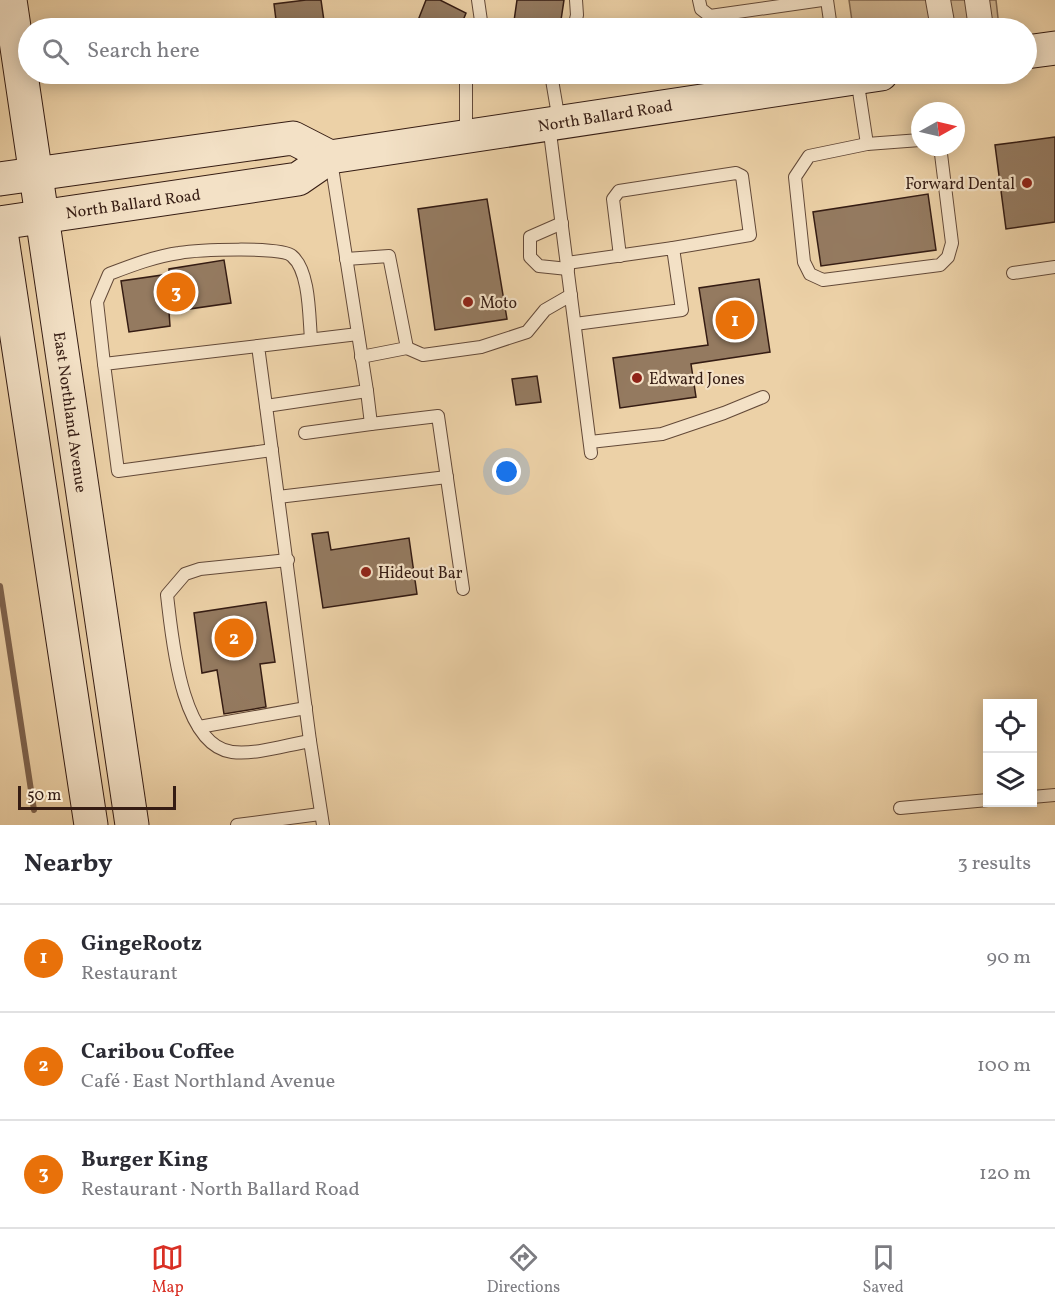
<!DOCTYPE html>
<html lang="en">
<head>
<meta charset="utf-8">
<style>
	body { margin:0; font-family:Vollkorn,serif; background:#f2f2f3; color:#2b2b33 }
	.controls { position:absolute; right:18px; bottom:18px; display:grid; overflow:hidden; border-radius:0px; box-shadow:0 3px 15px #0003 }
	.controls button { width:54px; height:54px; display:grid; place-items:center; padding:0; border:0; border-bottom:2px solid #e1e1e2; background:#fff; color:#2b2b33; font:30px sans-serif }
	.compass { position:absolute; left:911px; top:102px; width:54px; height:54px; border-radius:50%; background:#fff; box-shadow:0 3px 15px #0003; rotate:82deg }
	.scale { position:absolute; left:18px; bottom:15px; width:158px; box-sizing:border-box; padding-left:6px; border:3px solid #351c13; border-top:0; font-size:16px; line-height:21px; white-space:nowrap; color:#351c13; -webkit-text-stroke:4px #f3e1c6; paint-order:stroke }
	.you { position:absolute; left:507px; top:472px; width:21px; height:21px; margin:-15px; border:4px solid #fff; border-radius:50%; background:#1a73e8; box-shadow:0 0 0 9px #1a73e833 }
	.badge { display:grid; place-items:center; width:39px; height:39px; border-radius:50%; background:#d93025; color:#fff; font-size:20px; font-weight:700 }
	.pin { position:absolute; translate:-50% -50%; border:3px solid #fff; box-shadow:0 2px 6px #0006 }
	.list { margin:0; padding:0; list-style:none }
	h2 { display:flex; justify-content:space-between; align-items:center; height:78px; margin:0; padding:0 24px; font-size:26px }
	h2 small { font-size:20px; font-weight:400; color:#7c7c81 }
	.list li { display:grid; grid-template-columns:39px 1fr auto; gap:18px; align-items:center; box-sizing:border-box; height:108px; padding:0 24px; border-top:2px solid #e1e1e2 }
	.list b { display:block; font-size:22px; white-space:nowrap }
	.list p { margin:0; font-size:20px; white-space:nowrap; color:#7c7c81 }
	.list em { font-size:20px; font-style:normal; color:#7c7c81 }
	.icon { flex:none; width:33px; height:33px; fill:none; stroke:currentColor; stroke-width:2; stroke-linecap:round; stroke-linejoin:round }
	.map { position:relative; flex:none; width:1055px; height:825px; overflow:hidden }
	.search { position:absolute; background:#fff; box-shadow:0 3px 15px #0003; left:18px; right:18px; top:18px; height:66px; display:flex; align-items:center; gap:15px; box-sizing:border-box; padding:0 21px; border-radius:33px; color:#7c7c81; font-size:22px }
	.sheet { height:402px; background:#fff }
	nav { display:flex; justify-content:space-around; align-items:center; box-sizing:border-box; height:84px; border-top:2px solid #e1e1e2; background:#fff; font-size:16px; color:#7c7c81 }
	nav a { display:grid; justify-items:center; gap:3px }
	nav .on { color:#d93025 }
	.map>svg:first-child { display:block }
	.green { fill:#cdb28e; stroke:#816750; stroke-width:1.5 }
	.lines { fill:none; stroke-linecap:round; stroke-linejoin:round }
	.stream { stroke:#7e634e; stroke-width:6 }
	.building { fill:#947a60; stroke:#351c13; stroke-width:1.5 }
	.lane-casing { stroke:#634938; stroke-width:14 }
	.street-casing { stroke:#634938; stroke-width:26 }
	.secondary-casing { stroke:#351c13; stroke-width:35 }
	.lane { stroke:#f3e1c6; stroke-width:12 }
	.street { stroke:#f3e1c6; stroke-width:24 }
	.secondary { stroke:#f3e1c6; stroke-width:33 }
	.poi-dot { fill:#8f2418; stroke:#f3e1c6; stroke-width:2 }
	.labels { text-anchor:middle; stroke-width:4.5; stroke-linejoin:round; paint-order:stroke }
	.street-label { font-size:16px; fill:#351c13; stroke:#f3e1c6 }
	.poi-label { font-size:16px; fill:#351c13; stroke:#f3e1c6; text-anchor:start }
</style>
</head>
<body>
<div class="map">
<svg width="1055" height="825" viewBox="0 0 1055 825">
	<rect width="100%" height="100%" fill="#ecd1a7"/>
	<filter id="stains"><feTurbulence type="fractalNoise" baseFrequency=".00333" numOctaves="4"/><feColorMatrix values="0 0 0 0 .2 0 0 0 0 .09 0 0 0 0 .02 0 0 0 .5 -.17"/></filter>
	<radialGradient id="worn" r=".72"><stop offset=".6" stop-color="#630" stop-opacity="0"/><stop offset="1" stop-color="#630" stop-opacity=".3"/></radialGradient>
	<!-- green -->
	<polygon class="green" points="849,0 996,0 999,27 853,28"/>
	<g class="lines">
		<!-- stream -->
		<polyline class="stream" points="0,586 34,810"/>
	</g>
	<!-- building -->
	<g class="building">
		<polygon points="306,0 321,0 325,28 277,28 274,4"/>
		<polygon points="426,0 440,0 466,13 460,28 415,28"/>
		<polygon points="517,0 564,0 561,20 551,19 550,25 536,23 535,28 513,28"/>
		<polygon points="1055,137 1055,222 1006,229 995,145"/>
		<polygon points="928,194 936,250 821,266 813,212"/>
		<polygon points="487,199 507,319 435,330 418,209"/>
		<polygon points="224,260 231,303 169,312 170,326 129,332 121,281 169,274 169,269"/>
		<polygon points="759,279 770,352 691,364 696,397 620,408 613,358 708,345 699,288"/>
		<polygon points="537,376 541,402 516,405 512,379"/>
		<polygon points="328,532 331,550 409,538 417,594 323,608 312,534"/>
		<polygon points="266,602 275,662 260,664 266,707 224,714 217,670 202,673 194,613"/>
	</g>
	<g class="lines">
		<!-- lane casing -->
		<g class="lane-casing">
			<g id="lane">
				<polyline points="478,0 482,28"/>
				<polyline points="699,0 701,9 710,16 822,0"/>
				<polyline points="827,0 831,28"/>
				<polyline points="574,28 577,15 576,0"/>
				<polyline points="551,74 559,121"/>
				<polyline points="857,78 867,144"/>
				<polyline points="549,125 591,453"/>
				<polyline points="466,135 466,79 469,74"/>
				<polyline points="920,140 867,144 809,156 795,177 804,262 810,274 823,280 940,265 948,257 952,243 941,154 936,147"/>
				<polyline points="562,223 530,237 530,257 539,266 568,269"/>
				<polyline points="620,256 613,199 619,191 736,173 742,176 750,235 673,248"/>
				<polyline points="346,259 389,256 407,348 361,357"/>
				<polyline points="567,263 673,248 682,310 575,324"/>
				<polyline points="1013,273 1055,267"/>
				<polyline points="258,346 104,364 118,471 272,450"/>
				<polyline points="407,348 423,355 481,347 527,332 545,310 571,295"/>
				<path d="M104,364l-7,-62 12,-28c21,-8 47,-18 70,-21 17,-3 103,-7 113,3 18,15 17,61 19,83"/>
				<polyline points="367,391 371,424 438,416 463,589"/>
				<polyline points="266,406 258,346 358,334"/>
				<polyline points="305,433 371,424"/>
				<polyline points="590,442 662,434 724,413 763,397"/>
				<polyline points="278,497 447,477"/>
				<path d="M288,560l-88,9 -15,5 -18,21c5,40 13,150 65,157 24,3 54,-7 78,-11"/>
				<polyline points="199,727 306,708"/>
				<polyline points="1032,797 1055,795"/>
				<polyline points="900,808 988,800"/>
				<polyline points="237,825 320,814"/>
				<polyline points="323,825 310,741 266,406 367,391 331,161"/>
			</g>
		</g>
		<!-- street casing -->
		<g class="street-casing">
			<g id="street">
				<polyline points="938,0 943,28"/>
				<polyline points="977,0 981,28"/>
			</g>
		</g>
		<!-- secondary casing -->
		<g class="secondary-casing">
			<g id="secondary">
				<polyline points="10,0 132,825"/>
				<polyline points="1026,52 1055,48"/>
				<polyline points="0,179 293,138 330,157"/>
				<polyline points="0,223 298,179 330,157 881,74"/>
				<polyline points="0,225 91,825"/>
			</g>
		</g>
		<!-- lane -->
		<use href="#lane" class="lane"/>
		<!-- street -->
		<use href="#street" class="street"/>
		<!-- secondary -->
		<use href="#secondary" class="secondary"/>
	</g>
	<!-- markers -->
	<g class="poi-dot">
		<circle cx="1027" cy="183" r="6"/>
		<circle cx="468" cy="302" r="6"/>
		<circle cx="637" cy="378" r="6"/>
		<circle cx="366" cy="572" r="6"/>
	</g>
	<g class="labels">
		<!-- street labels -->
		<g class="street-label">
			<text transform="translate(605 115) rotate(-9)" y="6">North Ballard Road</text>
			<text transform="translate(133 203) rotate(-8)" y="6">North Ballard Road</text>
			<text transform="translate(71 412) rotate(82)" y="6">East Northland Avenue</text>
		</g>
		<!-- poi labels -->
		<g class="poi-label">
			<text x="1015" y="189" text-anchor="end">Forward Dental</text>
			<text x="480" y="308">Moto</text>
			<text x="649" y="384">Edward Jones</text>
			<text x="378" y="578">Hideout Bar</text>
		</g>
	</g>
	<rect width="100%" height="100%" filter="url(#stains)"/>
	<rect width="100%" height="100%" fill="url(#worn)"/>
</svg>
<div class="controls">
<button><svg class="icon" aria-label="locate" viewBox="0 0 24 24"><circle cx="12" cy="12" r="6"/><path d="M12 2v4M12 18v4M2 12h4M18 12h4"/></svg></button>
<button><svg class="icon" aria-label="layers" viewBox="0 0 24 24"><path d="M12 4l9 5-9 5-9-5zM3 14l9 5 9-5"/></svg></button>
</div>
<svg class="compass" viewBox="-18 -18 36 36"><path d="M0-13l5 13h-10z" fill="#e53935"/><path d="M0 13l5-13h-10z" fill="#7c7c81"/></svg>
<div class="scale">50 m</div>
<div class="you"></div>
<div class="pin badge" style="left:735px;top:320px;background:#e8710a">1</div>
<div class="pin badge" style="left:234px;top:638px;background:#e8710a">2</div>
<div class="pin badge" style="left:176px;top:292px;background:#e8710a">3</div>
<div class="search"><svg class="icon" aria-label="search" viewBox="0 0 24 24"><circle cx="10" cy="10" r="6"/><path d="M15 15l6 6"/></svg>Search here</div>
</div>
<section class="sheet">
<h2>Nearby<small>3 results</small></h2>
<ul class="list">
<li><span class="badge" style="background:#e8710a">1</span><div><b>GingeRootz</b><p>Restaurant</p></div><em>90 m</em></li>
<li><span class="badge" style="background:#e8710a">2</span><div><b>Caribou Coffee</b><p>Café · East Northland Avenue</p></div><em>100 m</em></li>
<li><span class="badge" style="background:#e8710a">3</span><div><b>Burger King</b><p>Restaurant · North Ballard Road</p></div><em>120 m</em></li>
</ul>
</section>
<nav>
<a class="on"><svg class="icon" aria-label="map" viewBox="0 0 24 24"><path d="M3 6l6-2 6 2 6-2v14l-6 2-6-2-6 2zM9 4v14M15 6v14"/></svg>Map</a>
<a><svg class="icon" aria-label="directions" viewBox="0 0 24 24"><path d="M12 3l9 9-9 9-9-9zM9 14v-3h6M13 9l2 2-2 2"/></svg>Directions</a>
<a><svg class="icon" aria-label="saved" viewBox="0 0 24 24"><path d="M7 4h10v16l-5-4-5 4z"/></svg>Saved</a>
</nav>
</body>
</html>
